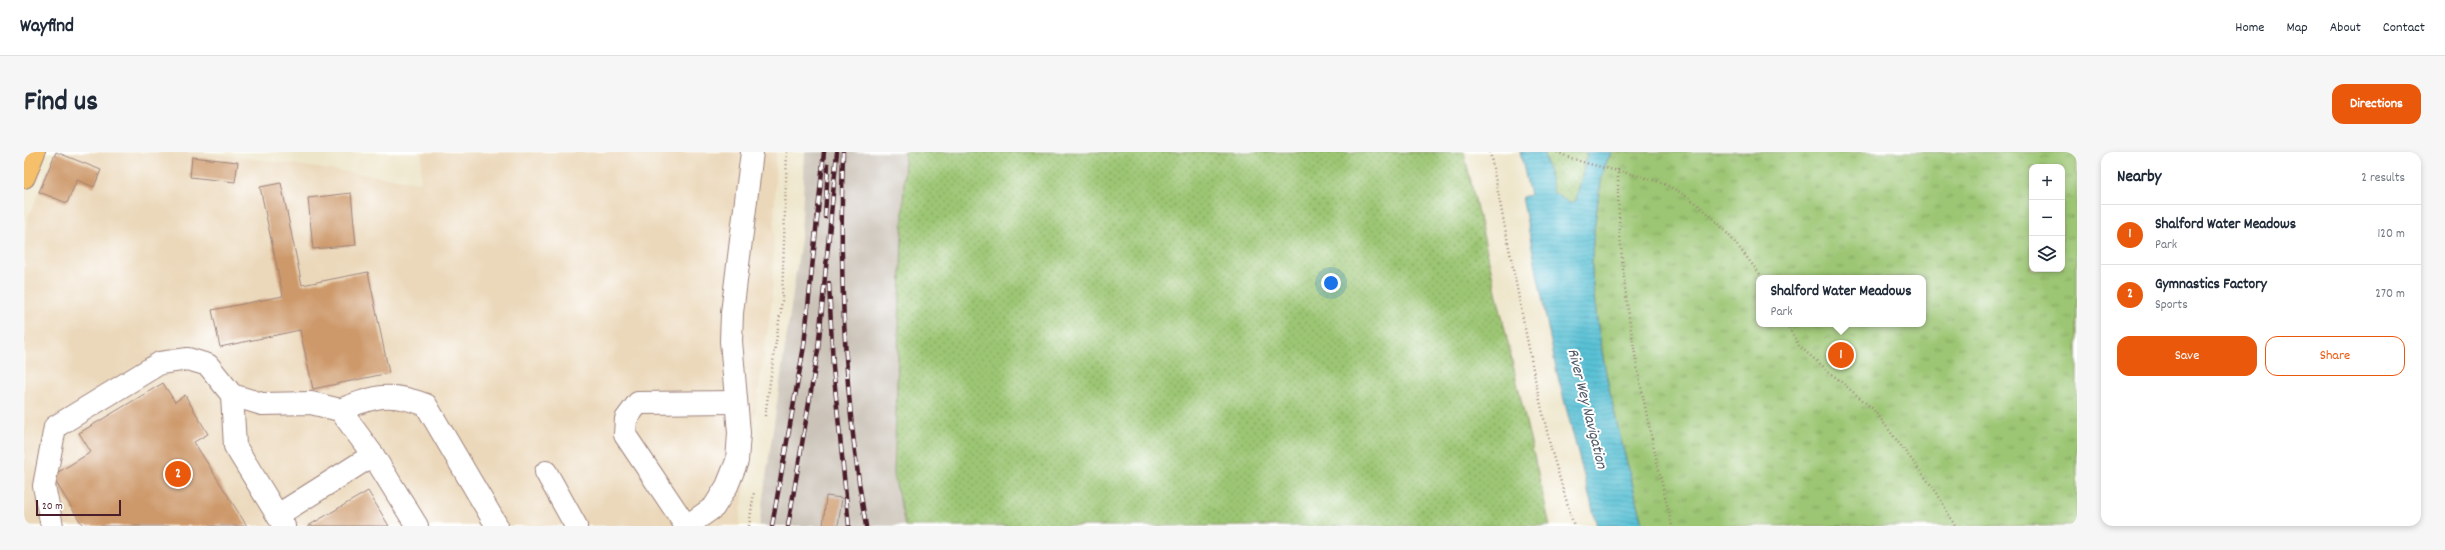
<!DOCTYPE html>
<html lang="en">
<head>
<meta charset="utf-8">
<style>
	body { margin:0; font-family:Dekko,sans-serif; background:#f6f6f7; color:#1f2937 }
	.controls { position:absolute; right:12px; top:12px; display:grid; overflow:hidden; border-radius:8px; box-shadow:0 2px 6px #0003 }
	.controls button { width:36px; height:36px; display:grid; place-items:center; padding:0; border:0; border-bottom:1px solid #e0e1e3; background:#fff; color:#1f2937; font:20px sans-serif }
	.scale { position:absolute; left:12px; bottom:10px; width:85px; box-sizing:border-box; padding-left:4px; border:2px solid #4a1f2b; border-top:0; font-size:11px; line-height:14px; white-space:nowrap; color:#4a1f2b; -webkit-text-stroke:3px #fff; paint-order:stroke }
	.you { position:absolute; left:1307px; top:131px; width:14px; height:14px; margin:-10px; border:3px solid #fff; border-radius:50%; background:#1a73e8; box-shadow:0 0 0 6px #1a73e833 }
	.badge { display:grid; place-items:center; width:26px; height:26px; border-radius:50%; background:#ea580c; color:#fff; font-size:13px; font-weight:700 }
	.pin { position:absolute; translate:-50% -50%; border:2px solid #fff; box-shadow:0 1px 4px #0006 }
	.popup { position:absolute; left:1732px; top:123px; width:170px; height:52px; box-sizing:border-box; display:grid; place-content:center; border-radius:8px; background:#fff; filter:drop-shadow(0 1px 3px #0005); font-size:13px; white-space:nowrap; color:#747a83 }
	.popup b { font-size:15px; color:#1f2937 }
	.popup::after { content:''; position:absolute; left:50%; top:100%; margin-left:-8px; border:8px solid transparent; border-top-color:#fff }
	.list { margin:0; padding:0; list-style:none }
	h2 { display:flex; justify-content:space-between; align-items:center; height:52px; margin:0; padding:0 16px; font-size:17px }
	h2 small { font-size:13px; font-weight:400; color:#747a83 }
	.list li { display:grid; grid-template-columns:26px 1fr auto; gap:12px; align-items:center; box-sizing:border-box; height:60px; padding:0 16px; border-top:1px solid #e0e1e3 }
	.list b { display:block; font-size:15px; white-space:nowrap }
	.list p { margin:0; font-size:13px; white-space:nowrap; color:#747a83 }
	.list em { font-size:13px; font-style:normal; color:#747a83 }
	.actions { display:flex; gap:8px; padding:12px 16px }
	.actions a { flex:1; padding:9px 0; border:1px solid #ea580c; border-radius:12px; text-align:center; font-size:14px; color:#ea580c }
	.actions .main { background:#ea580c; color:#fff }
	.icon { flex:none; width:22px; height:22px; fill:none; stroke:currentColor; stroke-width:2; stroke-linecap:round; stroke-linejoin:round }
	.map { position:relative; flex:none; width:2053px; height:374px; overflow:hidden; border-radius:12px }
	header { display:flex; align-items:center; gap:24px; box-sizing:border-box; height:56px; padding:0 20px; background:#fff; border-bottom:1px solid #e0e1e3 }
	header strong { font-size:19px }
	nav { display:flex; gap:22px; margin-inline-start:auto; font-size:14px }
	.intro { display:flex; align-items:center; justify-content:space-between; box-sizing:border-box; height:96px; padding:0 24px }
	h1 { margin:0; font-size:28px }
	.button { padding:10px 18px; border-radius:12px; background:#ea580c; color:#fff; font-size:14px; font-weight:700 }
	main { display:flex; gap:24px; padding:0 24px }
	aside { flex:1; background:#fff; border-radius:12px; box-shadow:0 2px 6px #0003 }
	.map>svg:first-child { display:block }
	.built { fill:#ebd8ba }
	.railway { fill:#cbc3b8 }
	.grass { fill:url(#grass-dots); stroke:#73724f }
	.park { fill:url(#park-tufts); stroke:#73724f; fill-rule:evenodd }
	.water { fill:url(#water-rules); stroke:#527080 }
	.building { fill:#cd996a }
	.lines { fill:none; stroke-linecap:round; stroke-linejoin:round }
	.minor-casing { stroke:#9c827b; stroke-width:24 }
	.major-casing { stroke:#9c827b; stroke-width:24 }
	.path { stroke:#9c827b; stroke-width:2.5; stroke-dasharray:1 3; stroke-linecap:butt }
	.minor { stroke:#fff; stroke-width:22 }
	.major { stroke:#f6c06b; stroke-width:22 }
	.rail-casing { stroke:#4a1f2b; stroke-width:4.5 }
	.rail { stroke:#fff; stroke-width:3; stroke-dasharray:9; stroke-linecap:butt }
	.labels { text-anchor:middle; stroke-width:4; stroke-linejoin:round; paint-order:stroke }
	.water-label { font-size:16px; font-style:italic; fill:#4f5866; stroke:#fff }
</style>
</head>
<body>
<header>
<strong>Wayfind</strong>
<nav><a>Home</a><a>Map</a><a>About</a><a>Contact</a></nav>
</header>
<div class="intro"><h1>Find us</h1><a class="button">Directions</a></div>
<main>
<div class="map">
<svg width="2053" height="374" viewBox="0 0 2053 374">
	<defs>
		<pattern id="grass-dots" width="8" height="8" patternUnits="userSpaceOnUse"><rect width="8" height="8" fill="#9cc673"/><path d="M2 2h.1M6 6h.1" fill="none" stroke="#81a05f" stroke-width="1.8" stroke-linecap="round"/></pattern>
		<pattern id="park-tufts" width="24" height="20" patternUnits="userSpaceOnUse"><rect width="24" height="20" fill="#9cc673"/><path d="M3 7l-1-3M5 7V3M7 7l1-3M15 17l-1-3M17 17v-4M19 17l1-3" fill="none" stroke="#81a05f"/></pattern>
		<pattern id="water-rules" width="6" height="5" patternUnits="userSpaceOnUse"><rect width="6" height="5" fill="#59c1d5"/><path d="M0 2.5h6" fill="none" stroke="#4fa5b7"/></pattern>
	</defs>
	<rect width="100%" height="100%" fill="#fff"/>
	<filter id="ink" filterUnits="userSpaceOnUse"><feTurbulence type="fractalNoise" baseFrequency=".025" numOctaves="2"/><feDisplacementMap in="SourceGraphic" scale="8" xChannelSelector="R" yChannelSelector="G"/><feConvolveMatrix kernelMatrix="1 2 1 2 8 2 1 2 1" color-interpolation-filters="sRGB"/></filter>
	<filter id="wash" filterUnits="userSpaceOnUse"><feTurbulence type="fractalNoise" baseFrequency=".012" numOctaves="4" result="noise"/><feDisplacementMap in="SourceGraphic" scale="16" xChannelSelector="R" yChannelSelector="G"/><feGaussianBlur stdDeviation="0.9" result="paint"/><feColorMatrix in="noise" values="0 0 0 0 0 0 0 0 0 0 0 0 0 0 0 0 0 1.4 0 .05"/><feComposite in="paint" operator="in"/></filter>
	<g filter="url(#wash)">
		<rect width="100%" height="100%" fill="#eee6cb"/>
		<!-- built -->
		<polygon class="built" points="32,0 179,0 396,30 398,0 752,0 748,148 715,374 0,374 0,98 4,66"/>
		<!-- railway -->
		<polygon class="railway" points="781,0 881,0 870,323 881,374 735,374 777,86"/>
		<!-- grass -->
		<g class="grass">
			<polygon points="881,0 1440,0 1526,374 881,374 870,323"/>
			<polygon points="1520,0 1561,0 1563,3 1552,49 1545,51 1529,40"/>
		</g>
		<!-- park -->
		<path class="park" d="M1588,0h465v374h-433c-22,-79 -43,-158 -51,-240 -3,-28 1,-58 5,-85 2,-15 5,-37 14,-49zM2008,15h30v102h-30zM1735,126h164v46h-164z"/>
		<!-- water -->
		<path class="water" d="M1496,0h24l9,40 16,11 7,-2 11,-46 -2,-3h27c-9,12 -12,34 -14,49 -4,27 -8,57 -5,85 8,82 29,161 51,240h-47l-40,-153 -35,-176 8,-2z"/>
		<g id="blocks">
			<!-- building -->
			<g class="building">
				<polygon points="32,0 77,18 70,35 53,28 43,51 15,40"/>
				<polygon points="168,5 214,10 211,30 166,25"/>
				<polygon points="257,31 278,133 344,120 365,221 289,237 276,178 196,195 188,158 259,144 236,35"/>
				<polygon points="327,41 332,93 289,97 284,46"/>
				<polygon points="139,231 151,250 161,243 184,282 170,290 223,374 59,374 28,324 67,300 55,281"/>
				<polygon points="344,339 365,374 284,374"/>
				<polygon points="802,344 818,346 814,374 799,374"/>
			</g>
		</g>
	</g>
	<g filter="url(#ink)">
		<use href="#blocks" fill-opacity="0" stroke="#9c827b" stroke-width="1"/>
		<g class="lines">
			<!-- minor casing -->
			<g class="minor-casing">
				<g id="minor">
					<polyline points="208,243 211,294 260,374"/>
					<path d="M316,258c34,-14 50,-19 86,-5l71,121"/>
					<polyline points="522,320 552,374"/>
					<polyline points="254,363 349,303"/>
					<polyline points="28,374 20,334 31,275 136,211 164,207 184,213 208,243 238,252 287,251 316,258 349,303 393,374"/>
					<polyline points="662,374 601,283 602,267 614,251 712,250"/>
					<polyline points="663,374 690,355 703,334 713,309 715,281 707,189 708,161 728,0"/>
				</g>
			</g>
			<!-- major casing -->
			<g class="major-casing">
				<polyline id="major" points="0,25 10,0"/>
			</g>
			<!-- path -->
			<g class="path">
				<polyline points="1466,0 1511,227 1527,297 1550,374"/>
				<path d="M1533,0c31,15 64,18 96,28 51,17 78,58 110,98"/>
				<path d="M1594,17c-1,122 26,239 54,357"/>
				<polyline points="1763,172 1775,194 1849,257 1913,341 1931,374"/>
				<polyline points="741,264 758,149 763,0"/>
				<polyline points="725,374 730,340"/>
			</g>
			<!-- minor -->
			<use href="#minor" class="minor"/>
			<!-- major -->
			<use href="#major" class="major"/>
			<!-- rail casing -->
			<g class="rail-casing">
				<g id="rail">
					<path d="M819,0c-4,121 2,254 23,374"/>
					<polyline points="801,65 804,13"/>
					<polyline points="805,131 809,215 825,374"/>
					<polyline points="748,374 780,194 800,0"/>
					<polyline points="764,374 794,198 813,0"/>
				</g>
			</g>
			<!-- rail -->
			<use href="#rail" class="rail"/>
		</g>
	</g>
	<g class="labels">
		<!-- water labels -->
		<g class="water-label">
			<text transform="translate(1565 256) rotate(76)" y="6">River Wey Navigation</text>
		</g>
	</g>
</svg>
<div class="controls">
<button>+</button>
<button>−</button>
<button><svg class="icon" aria-label="layers" viewBox="0 0 24 24"><path d="M12 4l9 5-9 5-9-5zM3 14l9 5 9-5"/></svg></button>
</div>
<div class="scale">20 m</div>
<div class="you"></div>
<div class="pin badge" style="left:1817px;top:203px">1</div>
<div class="popup"><b>Shalford Water Meadows</b>Park</div>
<div class="pin badge" style="left:154px;top:322px">2</div>
</div>
<aside>
<h2>Nearby<small>2 results</small></h2>
<ul class="list">
<li><span class="badge">1</span><div><b>Shalford Water Meadows</b><p>Park</p></div><em>120 m</em></li>
<li><span class="badge">2</span><div><b>Gymnastics Factory</b><p>Sports</p></div><em>270 m</em></li>
</ul>
<div class="actions"><a class="main">Save</a><a>Share</a></div>
</aside>
</main>
</body>
</html>
